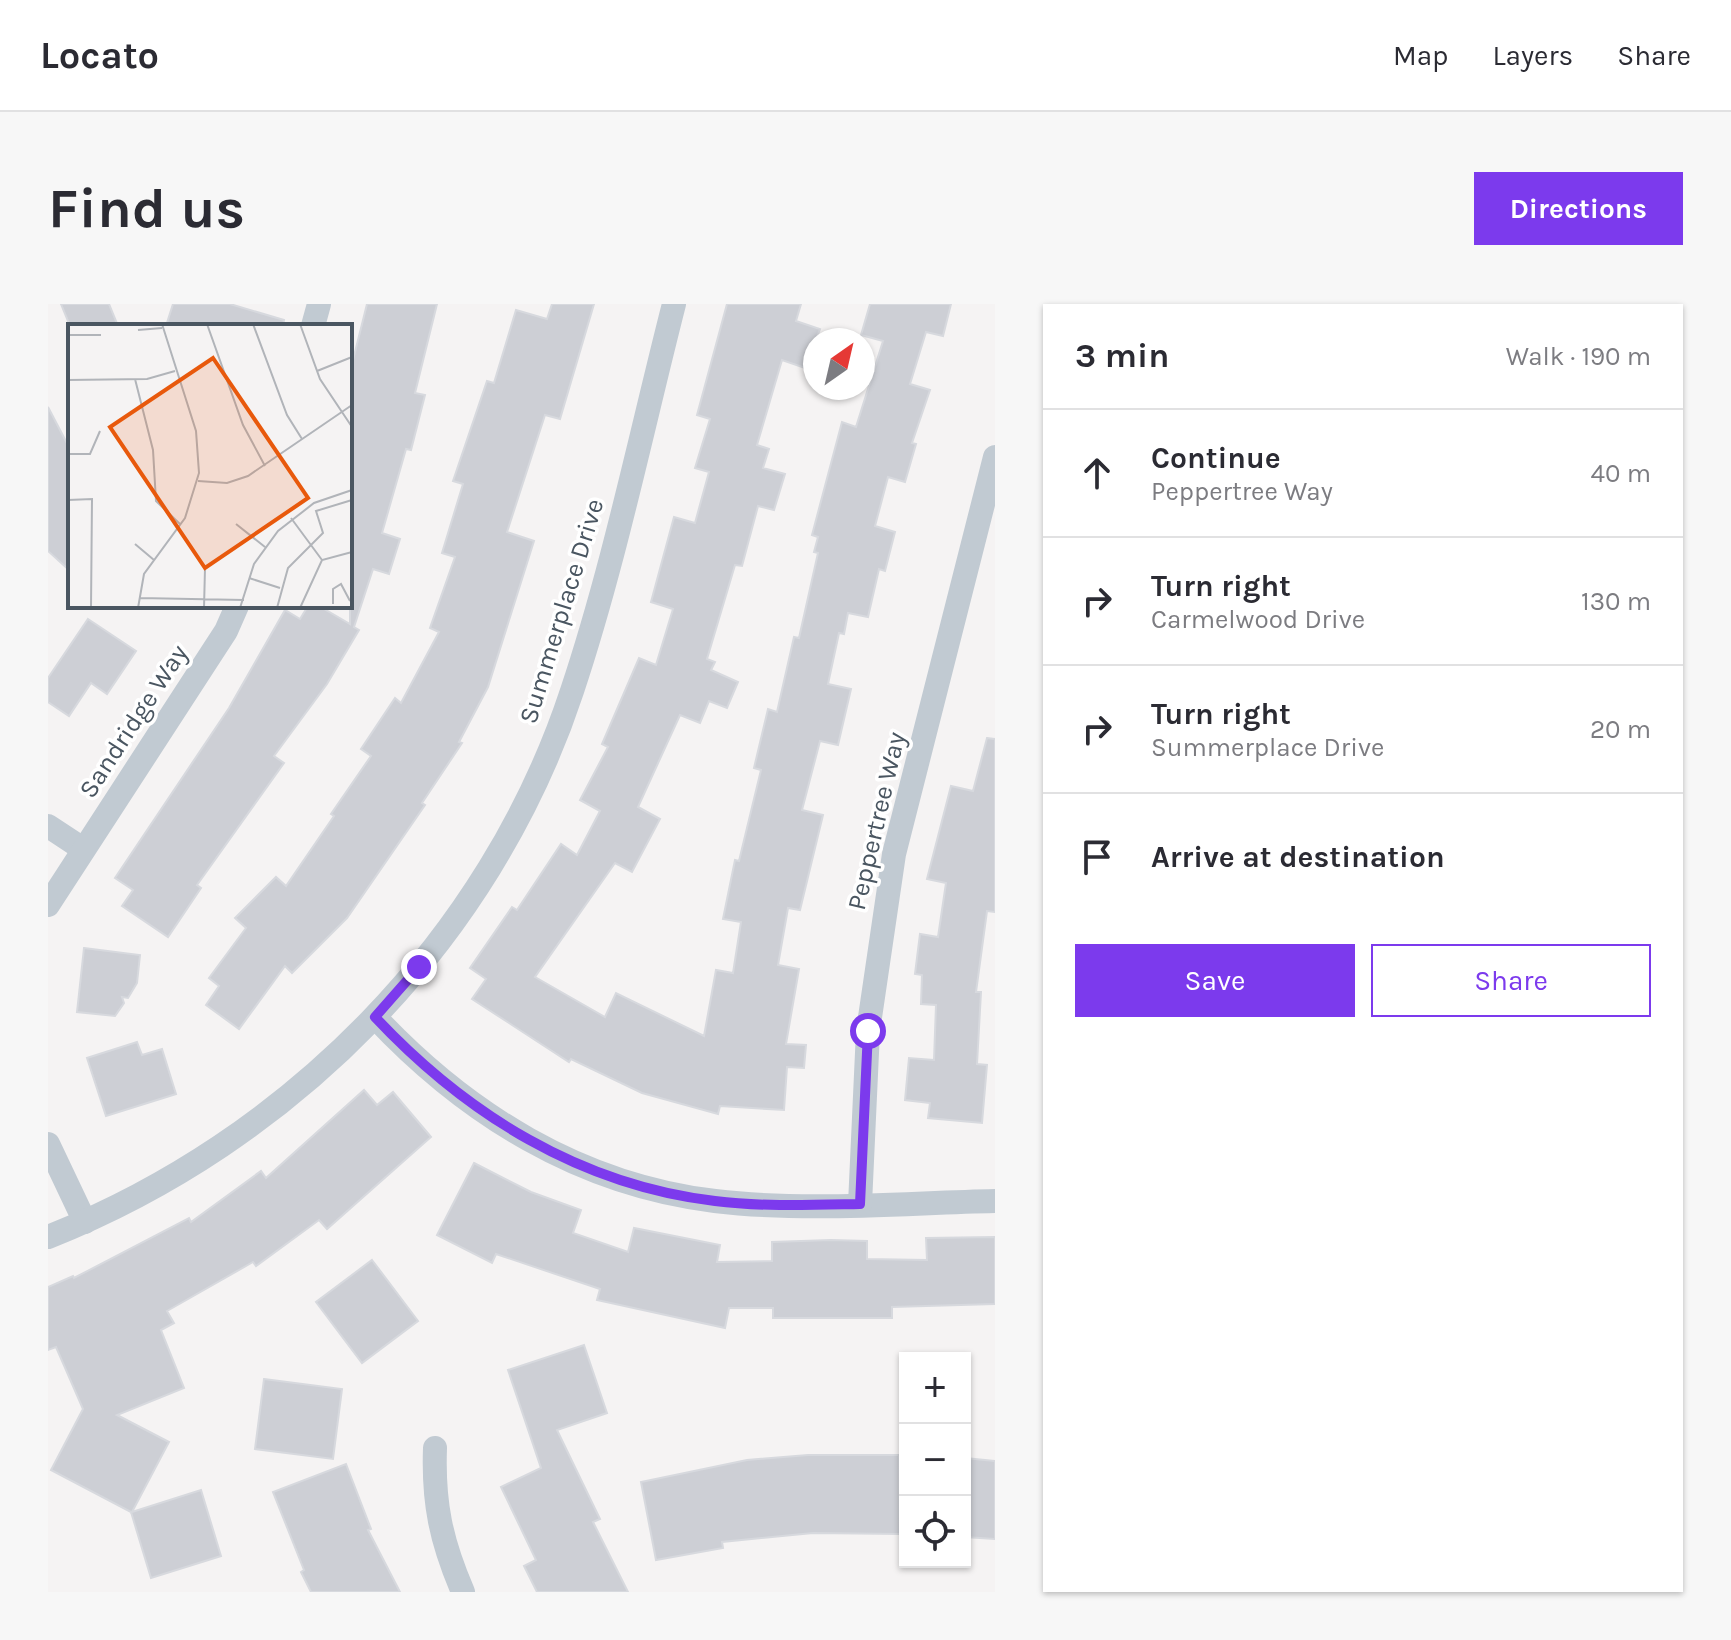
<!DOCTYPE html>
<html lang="en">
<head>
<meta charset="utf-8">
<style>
	body { margin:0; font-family:Karla,sans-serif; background:#f7f7f7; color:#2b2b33 }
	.controls { position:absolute; right:24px; bottom:24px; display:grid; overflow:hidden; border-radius:0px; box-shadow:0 2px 6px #0004 }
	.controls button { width:72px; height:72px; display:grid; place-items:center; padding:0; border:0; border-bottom:2px solid #e1e1e2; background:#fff; color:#2b2b33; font:40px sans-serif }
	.compass { position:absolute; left:755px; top:24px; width:72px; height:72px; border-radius:50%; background:#fff; box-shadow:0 2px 6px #0004; rotate:34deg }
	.stop { position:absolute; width:24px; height:24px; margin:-18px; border:6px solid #7c3aed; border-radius:50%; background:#fff }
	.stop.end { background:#7c3aed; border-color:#fff; box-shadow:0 2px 8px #0008 }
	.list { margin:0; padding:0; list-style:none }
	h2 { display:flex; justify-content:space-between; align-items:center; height:104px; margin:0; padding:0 32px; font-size:34px }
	h2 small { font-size:26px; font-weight:400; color:#7c7c81 }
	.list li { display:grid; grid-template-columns:52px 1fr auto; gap:24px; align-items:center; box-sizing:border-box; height:128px; padding:0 32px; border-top:2px solid #e1e1e2 }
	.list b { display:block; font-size:30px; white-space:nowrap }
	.list p { margin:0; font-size:26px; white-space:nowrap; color:#7c7c81 }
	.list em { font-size:26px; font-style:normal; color:#7c7c81 }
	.actions { display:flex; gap:16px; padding:24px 32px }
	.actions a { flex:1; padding:18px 0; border:2px solid #7c3aed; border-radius:0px; text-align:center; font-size:28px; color:#7c3aed }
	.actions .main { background:#7c3aed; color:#fff }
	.icon { flex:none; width:44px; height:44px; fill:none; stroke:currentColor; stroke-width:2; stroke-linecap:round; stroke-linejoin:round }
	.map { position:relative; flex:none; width:947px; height:1288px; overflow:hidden; border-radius:0px }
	header { display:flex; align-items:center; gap:48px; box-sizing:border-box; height:112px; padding:0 40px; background:#fff; border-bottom:2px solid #e1e1e2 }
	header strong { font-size:38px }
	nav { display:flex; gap:44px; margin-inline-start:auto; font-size:28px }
	.intro { display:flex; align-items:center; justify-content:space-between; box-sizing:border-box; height:192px; padding:0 48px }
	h1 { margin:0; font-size:56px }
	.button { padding:20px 36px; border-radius:0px; background:#7c3aed; color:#fff; font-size:28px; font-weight:700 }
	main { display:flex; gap:48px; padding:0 48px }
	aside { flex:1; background:#fff; border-radius:0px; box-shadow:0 2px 6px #0004 }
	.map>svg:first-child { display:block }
	.building { fill:#cdcfd5; stroke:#d7d9de; stroke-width:2 }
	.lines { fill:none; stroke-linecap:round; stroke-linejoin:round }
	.street { stroke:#c1cad2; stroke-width:24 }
	.route { stroke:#7c3aed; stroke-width:10 }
	.labels { text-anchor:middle; stroke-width:7; stroke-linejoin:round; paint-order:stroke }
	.street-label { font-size:26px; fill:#4a5661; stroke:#fff }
	.inset-road { fill:none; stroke:#b1b4b9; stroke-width:2 }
	.view { fill:#e8590c; fill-opacity:0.15; stroke:#e8590c; stroke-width:4 }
	.inset-edge { fill:none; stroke:#4a5661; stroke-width:4 }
</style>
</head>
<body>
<header>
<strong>Locato</strong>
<nav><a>Map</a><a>Layers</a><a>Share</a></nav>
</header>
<div class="intro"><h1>Find us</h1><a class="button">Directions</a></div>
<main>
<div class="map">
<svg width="947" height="1288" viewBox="0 0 947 1288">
	<rect width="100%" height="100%" fill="#f5f3f3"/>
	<!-- building -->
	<g class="building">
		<polygon points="13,0 61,0 70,22 22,22"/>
		<polygon points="125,0 182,0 236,16 235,22 118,22"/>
		<polygon points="319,0 389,0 367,89 377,91 363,146 358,145 334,229 352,235 341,270 325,265 306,323 311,326 279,380 226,452 236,459 149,581 153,584 120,633 74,602 85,586 67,574 181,404 237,306 252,315 260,302 271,302 302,320 302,68"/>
		<polygon points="504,0 546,0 512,115 497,111 459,228 486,237 440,383 411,438 414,439 374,499 377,501 299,614 244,669 237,662 191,725 158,701 171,682 161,674 198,624 187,614 228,573 238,582 286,512 283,510 323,452 313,445 347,394 353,399 391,328 382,324 407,253 394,249 415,180 405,177 439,77 446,79 468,6 499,15"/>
		<polygon points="679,0 753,0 748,17 772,25 757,64 734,56 709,141 721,145 715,164 737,170 726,206 710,202 694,262 687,261 659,355 667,358 663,366 690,378 679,404 661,397 652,419 632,411 590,503 612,515 584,568 567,559 487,673 557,713 568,689 656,732 668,666 685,669 693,618 675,615 687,556 691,557 713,466 706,464 720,405 729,408 746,333 751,334 770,249 766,248 770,233 764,231 794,118 808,123 835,37 813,31 822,0 903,0 895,32 878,28 862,80 882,86 864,139 868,140 857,178 840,173 827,222 847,228 837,267 831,265 820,313 800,309 796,330 791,329 780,380 803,385 790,441 772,437 754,506 775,511 752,606 740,604 730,661 751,665 738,740 758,741 756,764 739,763 736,806 672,802 670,810 594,789 523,755 521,758 424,695 438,675 422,664 464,603 469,606 513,540 529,551 552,507 532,496 560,443 554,440 591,354 608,361 625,305 603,298 626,213 647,219 661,168 647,164 662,115 649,111"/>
		<polygon points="0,103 22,145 22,267 0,247"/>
		<polygon points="40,315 88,347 59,390 43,379 21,412 0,398 0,374"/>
		<polygon points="939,434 947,435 947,608 939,607 928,688 933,688 929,760 939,761 934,819 880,814 882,799 857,796 861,754 886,756 888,701 873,700 874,671 867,670 872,630 890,633 898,579 879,575 903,482 925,487"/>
		<polygon points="36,644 92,651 89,679 80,694 74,693 76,699 67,712 29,708"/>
		<polygon points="89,738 94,751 114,745 128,790 58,812 39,754"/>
		<polygon points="316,786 329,801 345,788 383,833 279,925 271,916 208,962 205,958 119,1007 126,1019 113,1026 136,1084 69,1111 121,1138 84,1208 153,1186 173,1252 103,1274 83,1208 3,1166 35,1105 8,1043 0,1046 0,983 25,972 26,974 141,914 143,918 213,867 218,874"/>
		<polygon points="426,859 483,888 533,906 525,929 580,948 586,924 672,941 669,958 724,957 724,938 783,936 819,937 819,955 879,956 878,934 947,933 947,1000 844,1003 844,1014 725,1014 725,1004 681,1004 677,1024 549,996 552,985 448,950 444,959 389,931"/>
		<polygon points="324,956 370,1017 314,1059 268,998"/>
		<polygon points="536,1041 559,1109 509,1126 552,1215 545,1218 580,1288 489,1288 476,1262 488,1256 453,1183 493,1164 460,1066"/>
		<polygon points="216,1075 294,1085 285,1155 207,1145"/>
		<polygon points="760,1151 851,1151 852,1230 765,1229 674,1238 675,1244 608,1256 593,1178 699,1156"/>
		<polygon points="917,1154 947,1157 947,1235 917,1233"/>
		<polygon points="298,1160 323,1225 320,1226 352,1288 263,1288 253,1268 256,1266 225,1188"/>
	</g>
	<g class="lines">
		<!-- street -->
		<g class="street">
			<polyline points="265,22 271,0"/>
			<polyline points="0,522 35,545"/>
			<polyline points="0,601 178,327 189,302"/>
			<path d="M327,713c91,97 205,168 340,184 92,11 188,2 280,0"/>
			<polyline points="0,840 37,918"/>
			<polyline points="812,900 820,727 846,550 947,153"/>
			<path d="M0,933c242,-96 442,-297 524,-546 42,-126 69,-258 102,-387"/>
			<path d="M387,1144c-2,55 6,93 28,144"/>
		</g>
	</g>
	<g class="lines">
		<!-- route -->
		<path class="route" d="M371,663l-44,50c91,97 205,168 340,184 48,6 97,4 145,3l8,-173"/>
	</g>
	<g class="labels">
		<!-- street labels -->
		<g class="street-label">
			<text transform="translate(513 307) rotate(-73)" y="9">Summerplace Drive</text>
			<text transform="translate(85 417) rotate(-57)" y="9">Sandridge Way</text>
			<text transform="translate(828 517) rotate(-77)" y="9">Peppertree Way</text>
		</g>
	</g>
	<!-- overview -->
	<g transform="translate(20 20)">
		<rect width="284" height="284" fill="#f5f3f3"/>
		<path class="inset-road" d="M139,0l36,101 22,41M185,0l34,91 15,24M232,0l20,55 32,48M70,6l24,-2M0,11h33M249,47l35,-14M67,55l18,71 3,51 25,24M0,56l79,-1 28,-8M0,130h22l10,-23M130,157l29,2 21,-7 104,-71M0,176l24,-1 -1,109M223,194l31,42M168,200l29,23M67,220l19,16M181,254l31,10M71,274l105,2M265,280v-15l8,-5 9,17M70,284l6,-34 41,-56 14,-45 -3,-42 -34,-107M136,284l1,-40M172,284l14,-44 24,-33 36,-28 38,-13M209,284l11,-40 35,-35 -7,-22 36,-11M232,284l22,-48 30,-8"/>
		<path class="view" d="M145,34l95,140 -103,70 -95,-141z"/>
		<rect width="284" height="284" class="inset-edge"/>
	</g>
</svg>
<div class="controls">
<button>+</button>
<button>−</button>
<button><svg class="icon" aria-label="locate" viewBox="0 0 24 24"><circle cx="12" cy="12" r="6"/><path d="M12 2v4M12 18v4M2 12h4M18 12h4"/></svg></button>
</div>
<svg class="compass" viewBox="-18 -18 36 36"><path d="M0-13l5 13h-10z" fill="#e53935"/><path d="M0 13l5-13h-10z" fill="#7c7c81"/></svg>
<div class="stop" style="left:820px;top:727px"></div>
<div class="stop end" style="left:371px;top:663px"></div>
</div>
<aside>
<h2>3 min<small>Walk · 190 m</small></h2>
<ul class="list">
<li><svg class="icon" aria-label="ahead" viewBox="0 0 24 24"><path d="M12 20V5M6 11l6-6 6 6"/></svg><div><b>Continue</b><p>Peppertree Way</p></div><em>40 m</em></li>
<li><svg class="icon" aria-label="right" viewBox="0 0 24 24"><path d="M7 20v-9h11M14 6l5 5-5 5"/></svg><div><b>Turn right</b><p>Carmelwood Drive</p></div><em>130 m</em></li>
<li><svg class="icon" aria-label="right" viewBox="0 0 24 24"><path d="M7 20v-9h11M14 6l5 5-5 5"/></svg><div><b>Turn right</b><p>Summerplace Drive</p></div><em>20 m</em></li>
<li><svg class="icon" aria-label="arrive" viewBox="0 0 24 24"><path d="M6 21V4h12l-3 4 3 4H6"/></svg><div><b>Arrive at destination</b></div></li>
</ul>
<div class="actions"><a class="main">Save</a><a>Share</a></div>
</aside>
</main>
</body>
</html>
